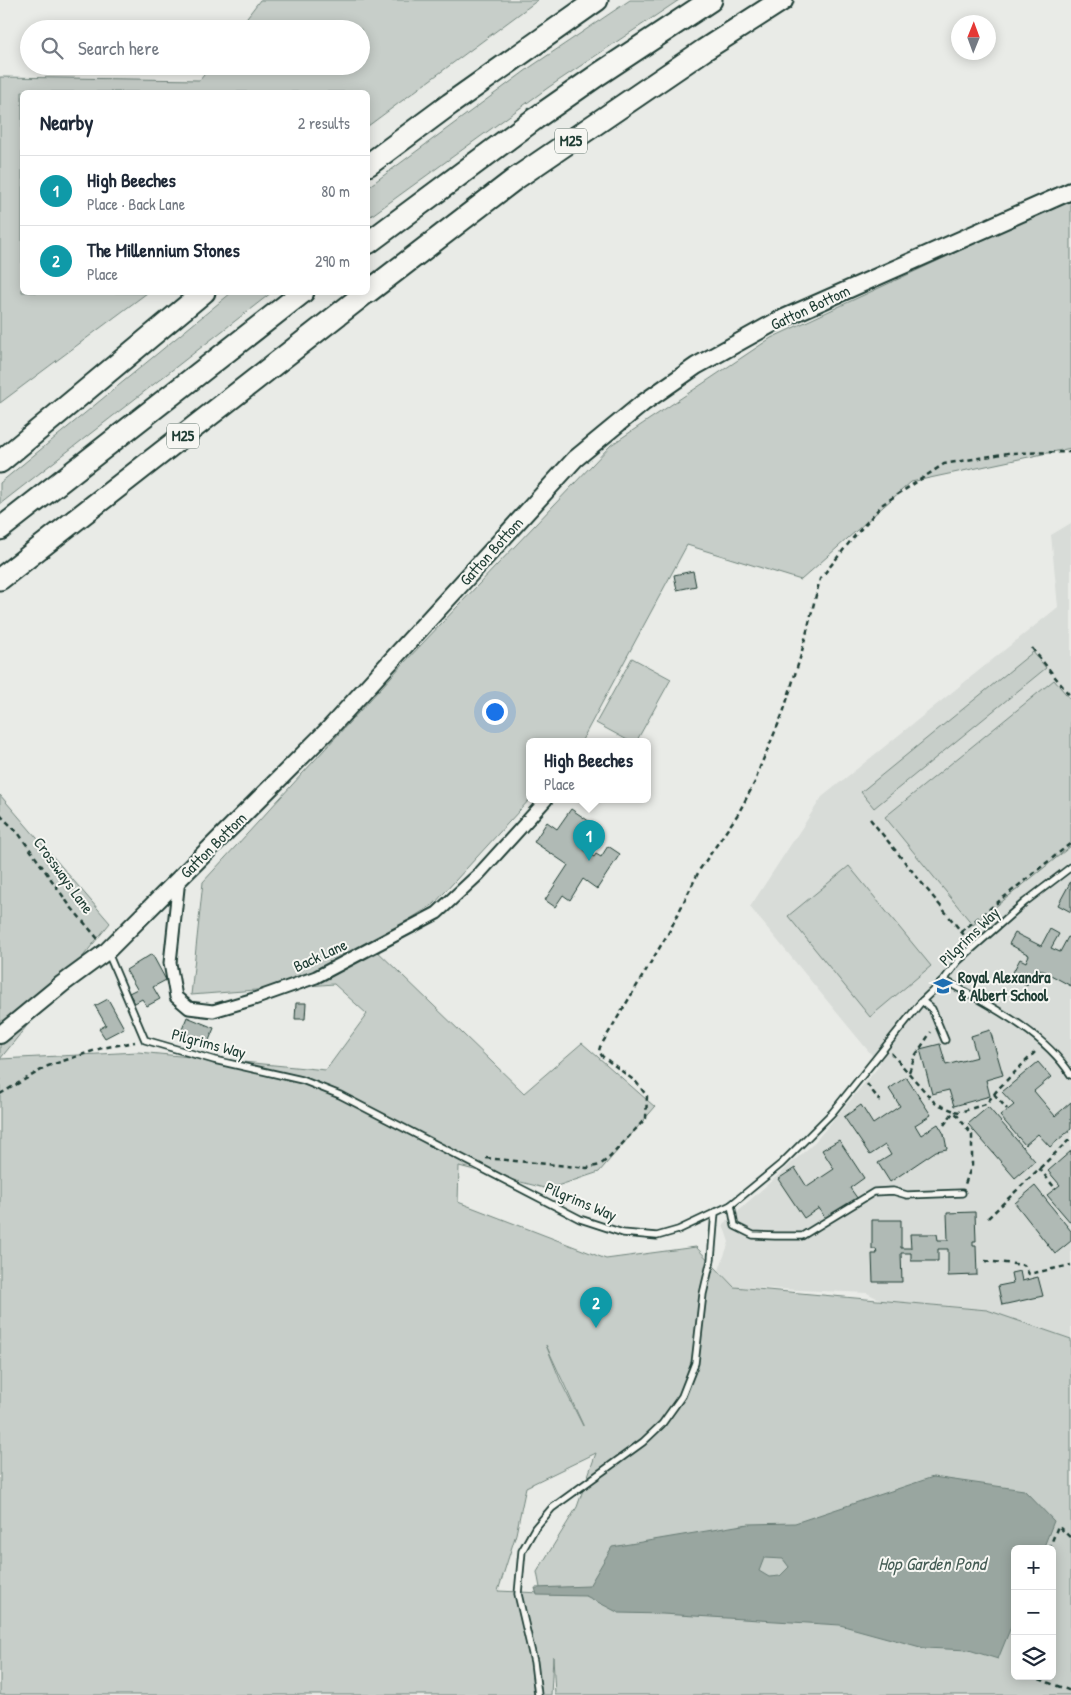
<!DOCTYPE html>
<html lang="en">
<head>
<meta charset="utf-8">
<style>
	body { margin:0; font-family:"Patrick Hand",sans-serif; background:#f2f2f3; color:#1f2937 }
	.controls { position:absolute; right:15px; bottom:15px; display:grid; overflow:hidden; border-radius:8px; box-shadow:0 2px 12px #0003 }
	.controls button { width:45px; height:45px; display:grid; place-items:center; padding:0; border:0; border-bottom:1px solid #e0e1e3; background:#fff; color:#1f2937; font:25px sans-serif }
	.compass { position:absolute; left:951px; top:15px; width:45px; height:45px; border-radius:50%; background:#fff; box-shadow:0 2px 12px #0003; rotate:1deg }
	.you { position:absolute; left:494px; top:711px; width:18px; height:18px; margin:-12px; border:4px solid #fff; border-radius:50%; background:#1a73e8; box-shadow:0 0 0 8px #1a73e833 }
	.badge { display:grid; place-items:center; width:32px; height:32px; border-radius:50%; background:#b45309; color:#fff; font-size:16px; font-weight:700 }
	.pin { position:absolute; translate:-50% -41px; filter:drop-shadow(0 1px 2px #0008) }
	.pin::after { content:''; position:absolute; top:26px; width:18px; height:15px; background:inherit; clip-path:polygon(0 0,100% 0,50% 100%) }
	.popup { position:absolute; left:526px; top:738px; width:125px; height:65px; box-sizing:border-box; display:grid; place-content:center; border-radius:8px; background:#fff; filter:drop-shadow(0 1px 4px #0005); font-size:16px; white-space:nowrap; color:#747a83 }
	.popup b { font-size:19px; color:#1f2937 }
	.popup::after { content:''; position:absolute; left:50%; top:100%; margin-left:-10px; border:10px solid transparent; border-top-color:#fff }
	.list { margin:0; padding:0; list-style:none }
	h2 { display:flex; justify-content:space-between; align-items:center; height:65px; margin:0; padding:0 20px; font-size:21px }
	h2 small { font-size:16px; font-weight:400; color:#747a83 }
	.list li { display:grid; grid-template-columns:32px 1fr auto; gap:15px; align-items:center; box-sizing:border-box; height:70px; padding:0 20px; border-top:1px solid #e0e1e3 }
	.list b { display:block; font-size:19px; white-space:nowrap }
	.list p { margin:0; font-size:16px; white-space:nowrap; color:#747a83 }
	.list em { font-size:16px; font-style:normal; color:#747a83 }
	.icon { flex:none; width:28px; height:28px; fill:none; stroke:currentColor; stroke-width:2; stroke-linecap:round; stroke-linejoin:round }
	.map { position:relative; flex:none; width:1071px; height:1695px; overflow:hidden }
	.search { position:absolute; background:#fff; box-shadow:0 2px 12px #0003; left:20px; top:20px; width:350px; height:55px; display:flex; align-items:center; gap:12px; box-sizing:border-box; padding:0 18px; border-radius:28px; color:#747a83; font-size:19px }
	.panel { position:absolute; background:#fff; box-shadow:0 2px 12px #0003; left:20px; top:90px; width:350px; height:205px; border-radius:8px }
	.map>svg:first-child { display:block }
	.built { fill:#d8dcd8 }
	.green { fill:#c7cec9; stroke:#73867e; fill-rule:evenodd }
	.water { fill:#99a6a0; stroke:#687c75; fill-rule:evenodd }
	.building { fill:#b0bab5; stroke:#1f3d34 }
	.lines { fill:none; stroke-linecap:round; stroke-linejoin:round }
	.lane-casing { stroke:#1f3d34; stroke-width:9 }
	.street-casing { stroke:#1f3d34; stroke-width:15 }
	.secondary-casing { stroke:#1f3d34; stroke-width:20 }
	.highway-casing { stroke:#1f3d34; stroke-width:25 }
	.path { stroke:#1f3d34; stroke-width:2.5; stroke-dasharray:5 4; stroke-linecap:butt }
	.lane { stroke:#f6f6f2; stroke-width:5.5 }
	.street { stroke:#f6f6f2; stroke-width:11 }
	.secondary { stroke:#f6f6f2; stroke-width:16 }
	.highway { stroke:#f6f6f2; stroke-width:21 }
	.labels { text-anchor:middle; stroke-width:4; stroke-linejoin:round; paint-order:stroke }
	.shield { fill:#f6f6f2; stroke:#60746d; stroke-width:1 }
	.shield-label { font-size:15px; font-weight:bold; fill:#1f3d34 }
	.street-label { font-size:16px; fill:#1f3d34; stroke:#f6f6f2 }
	.poi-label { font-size:16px; font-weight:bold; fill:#1f3d34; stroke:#f6f6f2; text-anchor:start }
	.water-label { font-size:18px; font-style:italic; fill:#445c54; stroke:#f6f6f2 }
</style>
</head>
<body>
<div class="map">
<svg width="1071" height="1695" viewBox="0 0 1071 1695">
	<rect width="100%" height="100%" fill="#e9ebe7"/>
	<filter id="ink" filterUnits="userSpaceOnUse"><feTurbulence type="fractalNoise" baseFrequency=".02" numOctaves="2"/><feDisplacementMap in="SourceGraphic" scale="10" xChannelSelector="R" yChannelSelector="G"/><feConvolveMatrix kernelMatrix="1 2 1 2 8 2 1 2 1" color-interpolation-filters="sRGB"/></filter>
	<g filter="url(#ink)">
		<!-- built -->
		<polygon class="built" points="1071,523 1071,1339 987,1310 881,1300 867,1293 734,1287 719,1270 729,1242 723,1224 813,1144 880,1065 750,907 822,797 1058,607 1051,535"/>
		<!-- green -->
		<g class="green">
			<polygon points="260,0 538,0 368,126 368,92 22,92 22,292 147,293 0,403 0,77 200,80 211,66 361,66 361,29 238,29"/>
			<polygon points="630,0 679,0 549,87 368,218 368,187 532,66"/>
			<path d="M1071,199v249l-160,34 -110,98 -114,-35 -106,197h-51v57l-96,105 -64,40 154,149 58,-50 73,64 -56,65 -51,17 -89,-23 -1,36 148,57 90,-12 38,40 253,23 84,29v356h-516l-2,-39 -2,39h-551v-900l110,128 -110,136 138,-7 188,18 41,-56 -33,-30 -143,11 12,-113 199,-217 209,-220 160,-107zM546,1345l37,80v1l-22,-44zM596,1453l-19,54 -40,65 4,21 -43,-2 18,-57 10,-47zM1015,1549h37v127h-37z"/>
			<polygon points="231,293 271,293 0,504 0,483"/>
			<polygon points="1033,652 1046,668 874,808 861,792"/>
			<polygon points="632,658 671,679 636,742 631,742 596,723"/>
			<polygon points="1054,680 1071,700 1071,846 973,925 885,817"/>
			<polygon points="849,866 931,966 870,1017 788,916"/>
		</g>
		<!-- water -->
		<path class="water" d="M933,1477l91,13 30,31 -11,28h-28v68l-17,42 -29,-9 -45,-2 -84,-23 -178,-11 -43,-1 -33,-17 -49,-1 -2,-7 54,-2 23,-39 136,-23 47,-1zM764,1558l19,1 6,8 -9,9 -11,1 -10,-6z"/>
		<!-- building -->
		<g class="building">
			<polygon points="693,571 696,586 677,590 674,575"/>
			<polygon points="571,809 599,828 584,850 594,857 596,854 601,857 608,846 620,854 597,889 583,879 570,900 563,895 555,907 545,900 568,865 534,842 547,822 557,829"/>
			<polygon points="1071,881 1071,912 1058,905"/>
			<polygon points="1050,929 1059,934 1051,948 1060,952 1068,937 1071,938 1071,986 1036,967 1027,985 1011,976 1020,959 1026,962 1029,955 1009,944 1015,933 1041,946"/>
			<polygon points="152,954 166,980 153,987 160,999 147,1006 142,999 135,1003 129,993 137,989 126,970"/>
			<polygon points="108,999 124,1028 105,1038 99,1029 106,1025 95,1006"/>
			<polygon points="296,1003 306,1003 305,1019 295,1019"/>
			<polygon points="187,1017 214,1028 208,1043 181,1032"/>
			<polygon points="990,1030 1003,1075 986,1080 990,1096 954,1106 949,1090 932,1094 920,1049 940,1044 946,1065 977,1057 971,1036"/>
			<polygon points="1038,1062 1051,1077 1034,1091 1055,1116 1071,1102 1071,1129 1050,1147 1038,1134 1025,1145 1000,1116 1014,1105 1002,1092"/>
			<polygon points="906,1077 931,1115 915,1125 921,1135 938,1124 944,1134 947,1149 936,1151 890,1182 878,1163 891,1155 885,1145 870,1155 844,1117 861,1105 873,1124 900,1106 889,1089"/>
			<polygon points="988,1107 1035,1161 1015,1178 968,1124"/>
			<polygon points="839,1140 864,1178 850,1188 860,1202 828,1223 819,1208 804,1218 778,1179 795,1168 807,1187 834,1169 822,1150"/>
			<polygon points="1071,1151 1071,1223 1047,1195 1060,1185 1048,1171"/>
			<polygon points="1035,1186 1071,1231 1071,1241 1055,1254 1015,1203"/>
			<polygon points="975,1212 976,1241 973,1241 973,1246 976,1246 977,1275 948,1276 948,1249 938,1249 938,1261 911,1261 911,1253 901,1253 902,1282 873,1282 872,1254 877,1254 876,1249 872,1249 872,1220 901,1220 901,1248 911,1248 910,1234 937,1234 938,1240 948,1240 947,1213"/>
			<polygon points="1020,1271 1022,1281 1038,1277 1043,1296 1002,1305 998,1286 1013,1283 1011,1273"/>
		</g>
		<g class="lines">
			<!-- lane casing -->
			<g class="lane-casing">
				<g id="lane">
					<polyline points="108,953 145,1040 214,1060 302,1080 340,1095 580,1219 623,1233 657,1236 678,1230 731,1205 781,1164 832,1113 922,1001 944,980 958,961 1025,902 1071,867"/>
					<path d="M944,980c44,25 99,51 127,95"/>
					<polyline points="922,1001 932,1009 945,1040"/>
					<polyline points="731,1205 735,1226 753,1235 775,1236 802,1236 874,1192 893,1191 907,1195 962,1193"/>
					<polyline points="538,1695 534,1662 518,1594 522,1551 535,1528 552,1508 643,1442 662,1424 682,1396 695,1363 703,1294 711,1260 715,1212"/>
				</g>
			</g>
			<!-- street casing -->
			<g class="street-casing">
				<polyline id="street" points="179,879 170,963 176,997 189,1008 213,1011 254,999 316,977 437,913 479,874 546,800"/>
			</g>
			<!-- secondary casing -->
			<g class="secondary-casing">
				<polyline id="secondary" points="0,1035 62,984 107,951 329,729 575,459 643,403 696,366 777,321 1071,191"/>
			</g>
			<!-- highway casing -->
			<g class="highway-casing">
				<g id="highway">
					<polyline points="368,165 450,104 597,0"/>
					<polyline points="368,243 536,118 599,74 711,0"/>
					<polyline points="368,292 515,179 704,50 782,0"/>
					<polyline points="0,462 204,292"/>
					<polyline points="0,529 303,292"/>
					<polyline points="0,579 367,292"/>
				</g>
			</g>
			<!-- path -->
			<g class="path">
				<polyline points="1032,648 1071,697"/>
				<polyline points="0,815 19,834 70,906 98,939"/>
				<polyline points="870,819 968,940"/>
				<polyline points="961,932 1071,843"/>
				<polyline points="891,1053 935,1103 954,1111 972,1135 972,1165 965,1184"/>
				<polyline points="909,1072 915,1056 931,1032"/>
				<polyline points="867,1084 880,1101"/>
				<polyline points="0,1094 48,1066 102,1048 135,1042"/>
				<polyline points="994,1094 1007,1109"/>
				<polyline points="944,1125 954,1111 960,1112 986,1104 999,1088 1036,1051"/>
				<polyline points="486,1158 587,1168 600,1165 610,1157 646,1118 647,1096 636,1082 602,1056 599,1051 600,1047 669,932 700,869 738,814 755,782 760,767 783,713 801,655 820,579 853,538 883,504 944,464 1008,453 1071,452"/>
				<polyline points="1039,1168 1054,1187"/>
				<polyline points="988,1218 1071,1138"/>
				<polyline points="985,1261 1024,1265 1029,1274 1071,1265"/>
				<polyline points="1049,1549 1058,1526 1071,1538"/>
				<polyline points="1015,1634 1015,1660"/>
				<polyline points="1031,1676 1071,1691"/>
			</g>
			<!-- lane -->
			<use href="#lane" class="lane"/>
			<!-- street -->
			<use href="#street" class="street"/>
			<!-- secondary -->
			<use href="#secondary" class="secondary"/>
			<!-- highway -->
			<use href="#highway" class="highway"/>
		</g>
	</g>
	<!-- icons -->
	<defs>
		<g id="school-bare" transform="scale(1.5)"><path d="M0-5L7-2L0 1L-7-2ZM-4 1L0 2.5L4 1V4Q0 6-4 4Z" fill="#1f6fb2" stroke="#f6f6f2" stroke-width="2.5" paint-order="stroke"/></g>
	</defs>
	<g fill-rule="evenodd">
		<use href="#school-bare" x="943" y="986"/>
	</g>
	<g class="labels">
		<!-- shield labels -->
		<g class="shield">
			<rect x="555" y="128.5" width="32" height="25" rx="4"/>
			<rect x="167" y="423.5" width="32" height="25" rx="4"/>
		</g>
		<g class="shield-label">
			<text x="571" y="146">M25</text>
			<text x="183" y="441">M25</text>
		</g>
		<!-- street labels -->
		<g class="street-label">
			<text transform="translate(810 307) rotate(-25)" y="6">Gatton Bottom</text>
			<text transform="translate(491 551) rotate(-48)" y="6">Gatton Bottom</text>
			<text transform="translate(213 845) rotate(-45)" y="6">Gatton Bottom</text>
			<text transform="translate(64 875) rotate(54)" y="6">Crossways Lane</text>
			<text transform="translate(969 936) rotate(-44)" y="6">Pilgrims Way</text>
			<text transform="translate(320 955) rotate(-25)" y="6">Back Lane</text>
			<text transform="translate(209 1043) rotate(15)" y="6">Pilgrims Way</text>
			<text transform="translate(581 1201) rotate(23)" y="6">Pilgrims Way</text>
		</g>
		<!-- poi labels -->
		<g class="poi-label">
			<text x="958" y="983">Royal Alexandra<tspan x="958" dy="18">&amp; Albert School</tspan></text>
		</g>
		<!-- water labels -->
		<g class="water-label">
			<text x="932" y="1570">Hop Garden Pond</text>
		</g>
	</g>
</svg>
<div class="controls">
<button>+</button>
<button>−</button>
<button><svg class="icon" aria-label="layers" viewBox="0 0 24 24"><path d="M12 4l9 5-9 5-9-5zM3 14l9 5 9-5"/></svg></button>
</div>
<svg class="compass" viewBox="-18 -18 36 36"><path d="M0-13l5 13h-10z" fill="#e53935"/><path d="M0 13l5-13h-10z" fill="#747a83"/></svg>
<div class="you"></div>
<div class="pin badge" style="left:589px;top:861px;background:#0f9aa8">1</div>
<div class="popup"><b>High Beeches</b>Place</div>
<div class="pin badge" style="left:596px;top:1328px;background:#0f9aa8">2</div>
<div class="search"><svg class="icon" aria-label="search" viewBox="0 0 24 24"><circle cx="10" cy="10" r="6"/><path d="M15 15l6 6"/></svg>Search here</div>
<section class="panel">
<h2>Nearby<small>2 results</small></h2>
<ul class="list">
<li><span class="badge" style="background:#0f9aa8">1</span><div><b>High Beeches</b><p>Place · Back Lane</p></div><em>80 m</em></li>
<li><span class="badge" style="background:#0f9aa8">2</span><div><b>The Millennium Stones</b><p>Place</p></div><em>290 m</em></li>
</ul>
</section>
</div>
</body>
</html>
